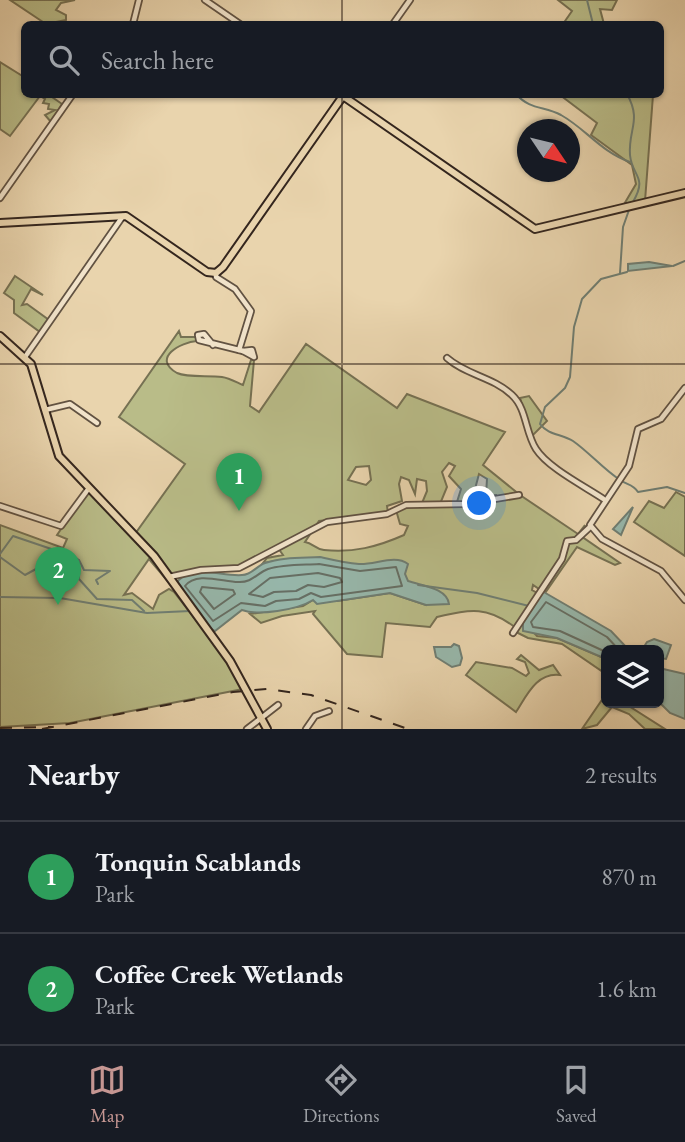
<!DOCTYPE html>
<html lang="en">
<head>
<meta charset="utf-8">
<style>
	body { margin:0; font-family:"EB Garamond",serif; background:#242831; color:#f1f3f6 }
	.controls { position:absolute; right:21px; bottom:21px; display:grid; overflow:hidden; border-radius:10px; box-shadow:0 2px 5px #0004 }
	.controls button { width:63px; height:63px; display:grid; place-items:center; padding:0; border:0; border-bottom:2px solid #363941; background:#171b24; color:#f1f3f6; font:35px sans-serif }
	.compass { position:absolute; left:517px; top:119px; width:63px; height:63px; border-radius:50%; background:#171b24; box-shadow:0 2px 5px #0004; rotate:125deg }
	.you { position:absolute; left:480px; top:504px; width:24px; height:24px; margin:-18px; border:5px solid #fff; border-radius:50%; background:#1a73e8; box-shadow:0 0 0 10px #1a73e833 }
	.badge { display:grid; place-items:center; width:46px; height:46px; border-radius:50%; background:#c59692; color:#fff; font-size:23px; font-weight:700 }
	.pin { position:absolute; translate:-50% -58px; filter:drop-shadow(0 2px 4px #0008) }
	.pin::after { content:''; position:absolute; top:37px; width:24px; height:21px; background:inherit; clip-path:polygon(0 0,100% 0,50% 100%) }
	.list { margin:0; padding:0; list-style:none }
	h2 { display:flex; justify-content:space-between; align-items:center; height:91px; margin:0; padding:0 28px; font-size:30px }
	h2 small { font-size:23px; font-weight:400; color:#9ea1a6 }
	.list li { display:grid; grid-template-columns:46px 1fr auto; gap:21px; align-items:center; box-sizing:border-box; height:112px; padding:0 28px; border-top:2px solid #363941 }
	.list b { display:block; font-size:26px; white-space:nowrap }
	.list p { margin:0; font-size:23px; white-space:nowrap; color:#9ea1a6 }
	.list em { font-size:23px; font-style:normal; color:#9ea1a6 }
	.icon { flex:none; width:38px; height:38px; fill:none; stroke:currentColor; stroke-width:2; stroke-linecap:round; stroke-linejoin:round }
	.map { position:relative; flex:none; width:685px; height:729px; overflow:hidden }
	.search { position:absolute; background:#171b24; box-shadow:0 2px 5px #0004; left:21px; right:21px; top:21px; height:77px; display:flex; align-items:center; gap:18px; box-sizing:border-box; padding:0 24px; border-radius:10px; color:#9ea1a6; font-size:26px }
	.sheet { height:315px; background:#171b24 }
	nav { display:flex; justify-content:space-around; align-items:center; box-sizing:border-box; height:98px; border-top:2px solid #363941; background:#171b24; font-size:19px; color:#9ea1a6 }
	nav a { display:grid; justify-items:center; gap:4px }
	nav .on { color:#c59692 }
	.map>svg:first-child { display:block }
	.green { fill:#b9bc88; stroke:#767153; stroke-width:2; fill-rule:evenodd }
	.water { fill:#97b8ac; stroke:#6f7e73; stroke-width:2 }
	.lines { fill:none; stroke-linecap:round; stroke-linejoin:round }
	.shore { stroke:#666f65; stroke-width:2 }
	.stream { stroke:#6f7e73; stroke-width:2 }
	.minor-casing { stroke:#615242; stroke-width:8 }
	.major-casing { stroke:#34261e; stroke-width:10 }
	.minor { stroke:#f1e3ca; stroke-width:4.5 }
	.major { stroke:#e9d4ad; stroke-width:6 }
	.rail { stroke:#34261e; stroke-width:2; stroke-dasharray:12 12; stroke-linecap:butt }
	.grid { fill:none; stroke:#34261e; stroke-width:2; stroke-opacity:0.55 }
</style>
</head>
<body>
<div class="map">
<svg width="685" height="729" viewBox="0 0 685 729">
	<rect width="100%" height="100%" fill="#e9d4ad"/>
	<filter id="stains"><feTurbulence type="fractalNoise" baseFrequency=".00286" numOctaves="4"/><feColorMatrix values="0 0 0 0 .2 0 0 0 0 .09 0 0 0 0 .02 0 0 0 .5 -.17"/></filter>
	<radialGradient id="worn" r=".72"><stop offset=".6" stop-color="#630" stop-opacity="0"/><stop offset="1" stop-color="#630" stop-opacity=".3"/></radialGradient>
	<!-- green -->
	<g class="green">
		<polygon points="10,0 75,0 61,3 56,10 66,15 66,20 46,24"/>
		<polygon points="558,0 617,0 612,10 600,9 604,24 563,24 572,11"/>
		<polygon points="0,62 24,77 24,94 49,95 62,104 51,122 45,115 55,110 48,109 49,104 43,103 45,99 40,96 10,136 0,129"/>
		<polygon points="560,95 653,95 645,201 623,206 636,184 632,165 591,135 597,123"/>
		<polygon points="15,276 43,295 31,289 22,305 27,304 49,320 40,332 14,313 14,300 4,293"/>
		<path d="M179,331l2,6h15l1,4c-16,1 -46,17 -20,32 11,5 32,2 45,4 7,1 14,5 21,8l8,-25h3l-4,46 9,6 47,-68 91,64 10,-14 98,38 -22,33 37,30 58,39 7,-9 -4,11 39,27 -5,2 -38,-18 -32,46 -12,-8 -1,5 7,4 -23,34c-29,-22 -44,-19 -79,-11l-7,10 -44,-4 -4,34 -35,-3 -34,-40 2,-3 -33,5 -21,7 -11,-9 53,-8 10,-6 24,1 53,-8 36,12 6,-16 -156,-28 -13,2 4,-5 16,-3 -5,-7c-11,6 -23,16 -35,20 -24,9 -50,-9 -70,14l-38,-48 50,-70 -66,-47zM449,463l6,3 -6,10 12,13 -4,13 11,3 -65,1 -7,4 4,14 8,2 -4,9c-27,12 -51,18 -80,15 -9,-1 -11,-7 -19,-8l14,-21 69,-8 -1,-7 15,-5 -3,-17 2,-7 8,3 6,14 2,-15 9,2 1,10 -5,12 18,1 7,-17 -5,-15zM369,466l2,14 -5,5 -18,-5 8,-13zM479,474l8,5 -1,16h10v3l-25,6z"/>
		<polygon points="529,396 547,421 532,436 520,398"/>
		<polygon points="88,490 150,556 171,585 149,559 124,595 132,593 153,609 159,595 169,589 174,592 224,656 243,689 70,723 0,727 0,525 63,548 67,539 57,535"/>
		<polygon points="676,492 685,497 685,556 634,522 649,501 664,508"/>
		<polygon points="523,621 537,636 557,638 606,659 606,674 562,644 528,638 516,632"/>
		<path d="M521,655l18,15 14,-5 7,10c-23,-3 -33,20 -44,37l-50,-37 10,-13 36,6 14,8 3,-3 -4,-11 -8,-3z"/>
		<polygon points="606,694 606,703 624,703 665,729 645,729 629,714 612,707 597,725 582,729"/>
	</g>
	<!-- water -->
	<g class="water">
		<polygon points="649,262 672,266 628,271 628,264"/>
		<polygon points="633,507 621,535 613,529"/>
		<path d="M320,557c13,3 25,6 39,7 16,1 36,-10 49,0l-3,10 3,7c15,5 39,7 41,23l-23,1 -36,-12 -73,11 -4,-4c-16,10 -55,16 -71,10l-27,21 -7,-4 -33,-42c15,-24 45,-8 67,-10 10,0 14,-9 23,-12 17,-6 37,-5 55,-6z"/>
		<polygon points="542,591 611,631 629,650 606,650 606,659 557,638 523,631 523,621"/>
		<polygon points="654,639 671,645 666,659 659,658 659,650 642,650 647,642"/>
		<polygon points="454,644 459,646 462,658 460,665 452,667 436,657 434,647 451,647"/>
		<polygon points="659,668 685,674 685,719 670,713 659,702"/>
	</g>
	<g class="lines">
		<!-- shore -->
		<g class="shore">
			<path d="M319,564l41,7 36,-4 6,19 -81,11 -10,-4 -12,6 -23,2 -11,5 -24,-3 -28,18 -28,-35c11,-15 38,-4 53,-4 14,1 19,-9 30,-13 16,-5 35,-4 51,-5z"/>
			<polygon points="318,573 340,578 342,582 324,587 308,585 296,591 274,592 263,597 249,594 270,578"/>
			<polygon points="202,587 233,590 235,594 214,609 200,592"/>
			<polyline points="606,652 560,631 533,627 531,622 546,602 607,637 619,650"/>
		</g>
		<!-- stream -->
		<g class="stream">
			<polyline points="587,0 593,24"/>
			<path d="M516,94c14,16 28,12 45,21 25,14 40,37 69,47"/>
			<path d="M627,94c15,27 1,35 3,61 2,22 18,21 3,47"/>
			<polyline points="673,266 685,261"/>
			<path d="M627,272l-26,7 -19,20 -8,28 -4,50 -5,11 -20,19 -5,17c8,11 22,10 33,17 17,12 30,28 47,39 7,5 13,4 18,12l29,-5 18,6"/>
			<polyline points="620,273 623,227 629,210"/>
			<polyline points="0,554 13,536 75,557"/>
			<polyline points="0,557 25,575 36,569 43,571 53,568 55,564 70,570 72,559 76,558 79,560 79,579 97,599 132,600 144,611"/>
			<polyline points="79,560 84,570 110,571 96,580 98,584"/>
			<polyline points="418,585 477,593 529,606"/>
			<polyline points="0,597 60,598 147,613 190,611"/>
		</g>
		<!-- minor casing -->
		<g class="minor-casing">
			<g id="minor">
				<polyline points="205,0 240,24"/>
				<polyline points="133,24 139,0"/>
				<polyline points="393,24 410,0"/>
				<polyline points="0,198 73,94"/>
				<polyline points="216,273 216,277 235,289 251,311 239,350"/>
				<polyline points="213,345 204,334 198,335 199,340 243,351"/>
				<polygon points="252,350 254,357 243,351"/>
				<polyline points="25,357 123,216"/>
				<path d="M447,358c19,17 46,19 65,37 15,14 13,37 24,54 12,19 50,38 69,51"/>
				<polyline points="685,388 661,419 638,429 629,466 590,525 602,539 661,571 685,600"/>
				<polyline points="45,410 70,404 97,423"/>
				<polyline points="0,506 61,526 89,488"/>
				<polyline points="169,577 201,570 239,568 327,522 387,514 406,505 465,504 519,495"/>
				<polyline points="513,633 562,559 567,541 576,540 590,527"/>
				<polyline points="247,729 278,705"/>
				<polyline points="306,729 315,716 329,711"/>
			</g>
		</g>
		<!-- major casing -->
		<g class="major-casing">
			<g id="major">
				<polyline points="0,223 126,216 207,272 216,273 223,267 343,96 535,229 685,193"/>
				<polyline points="0,336 31,364 59,456 154,556 230,661 267,729"/>
			</g>
		</g>
		<!-- minor -->
		<use href="#minor" class="minor"/>
		<!-- major -->
		<use href="#major" class="major"/>
		<!-- rail -->
		<g class="rail">
			<polyline points="0,728 52,727"/>
			<polyline points="42,729 233,692 267,689 311,695 408,729"/>
		</g>
	</g>
	<!-- grid -->
	<path class="grid" d="M342,0v24M342,94v635M0,364h685"/>
	<rect width="100%" height="100%" filter="url(#stains)"/>
	<rect width="100%" height="100%" fill="url(#worn)"/>
</svg>
<div class="controls">
<button><svg class="icon" aria-label="layers" viewBox="0 0 24 24"><path d="M12 4l9 5-9 5-9-5zM3 14l9 5 9-5"/></svg></button>
</div>
<svg class="compass" viewBox="-18 -18 36 36"><path d="M0-13l5 13h-10z" fill="#e53935"/><path d="M0 13l5-13h-10z" fill="#9ea1a6"/></svg>
<div class="you"></div>
<div class="pin badge" style="left:239px;top:511px;background:#2e9e5b">1</div>
<div class="pin badge" style="left:58px;top:605px;background:#2e9e5b">2</div>
<div class="search"><svg class="icon" aria-label="search" viewBox="0 0 24 24"><circle cx="10" cy="10" r="6"/><path d="M15 15l6 6"/></svg>Search here</div>
</div>
<section class="sheet">
<h2>Nearby<small>2 results</small></h2>
<ul class="list">
<li><span class="badge" style="background:#2e9e5b">1</span><div><b>Tonquin Scablands</b><p>Park</p></div><em>870 m</em></li>
<li><span class="badge" style="background:#2e9e5b">2</span><div><b>Coffee Creek Wetlands</b><p>Park</p></div><em>1.6 km</em></li>
</ul>
</section>
<nav>
<a class="on"><svg class="icon" aria-label="map" viewBox="0 0 24 24"><path d="M3 6l6-2 6 2 6-2v14l-6 2-6-2-6 2zM9 4v14M15 6v14"/></svg>Map</a>
<a><svg class="icon" aria-label="directions" viewBox="0 0 24 24"><path d="M12 3l9 9-9 9-9-9zM9 14v-3h6M13 9l2 2-2 2"/></svg>Directions</a>
<a><svg class="icon" aria-label="saved" viewBox="0 0 24 24"><path d="M7 4h10v16l-5-4-5 4z"/></svg>Saved</a>
</nav>
</body>
</html>
